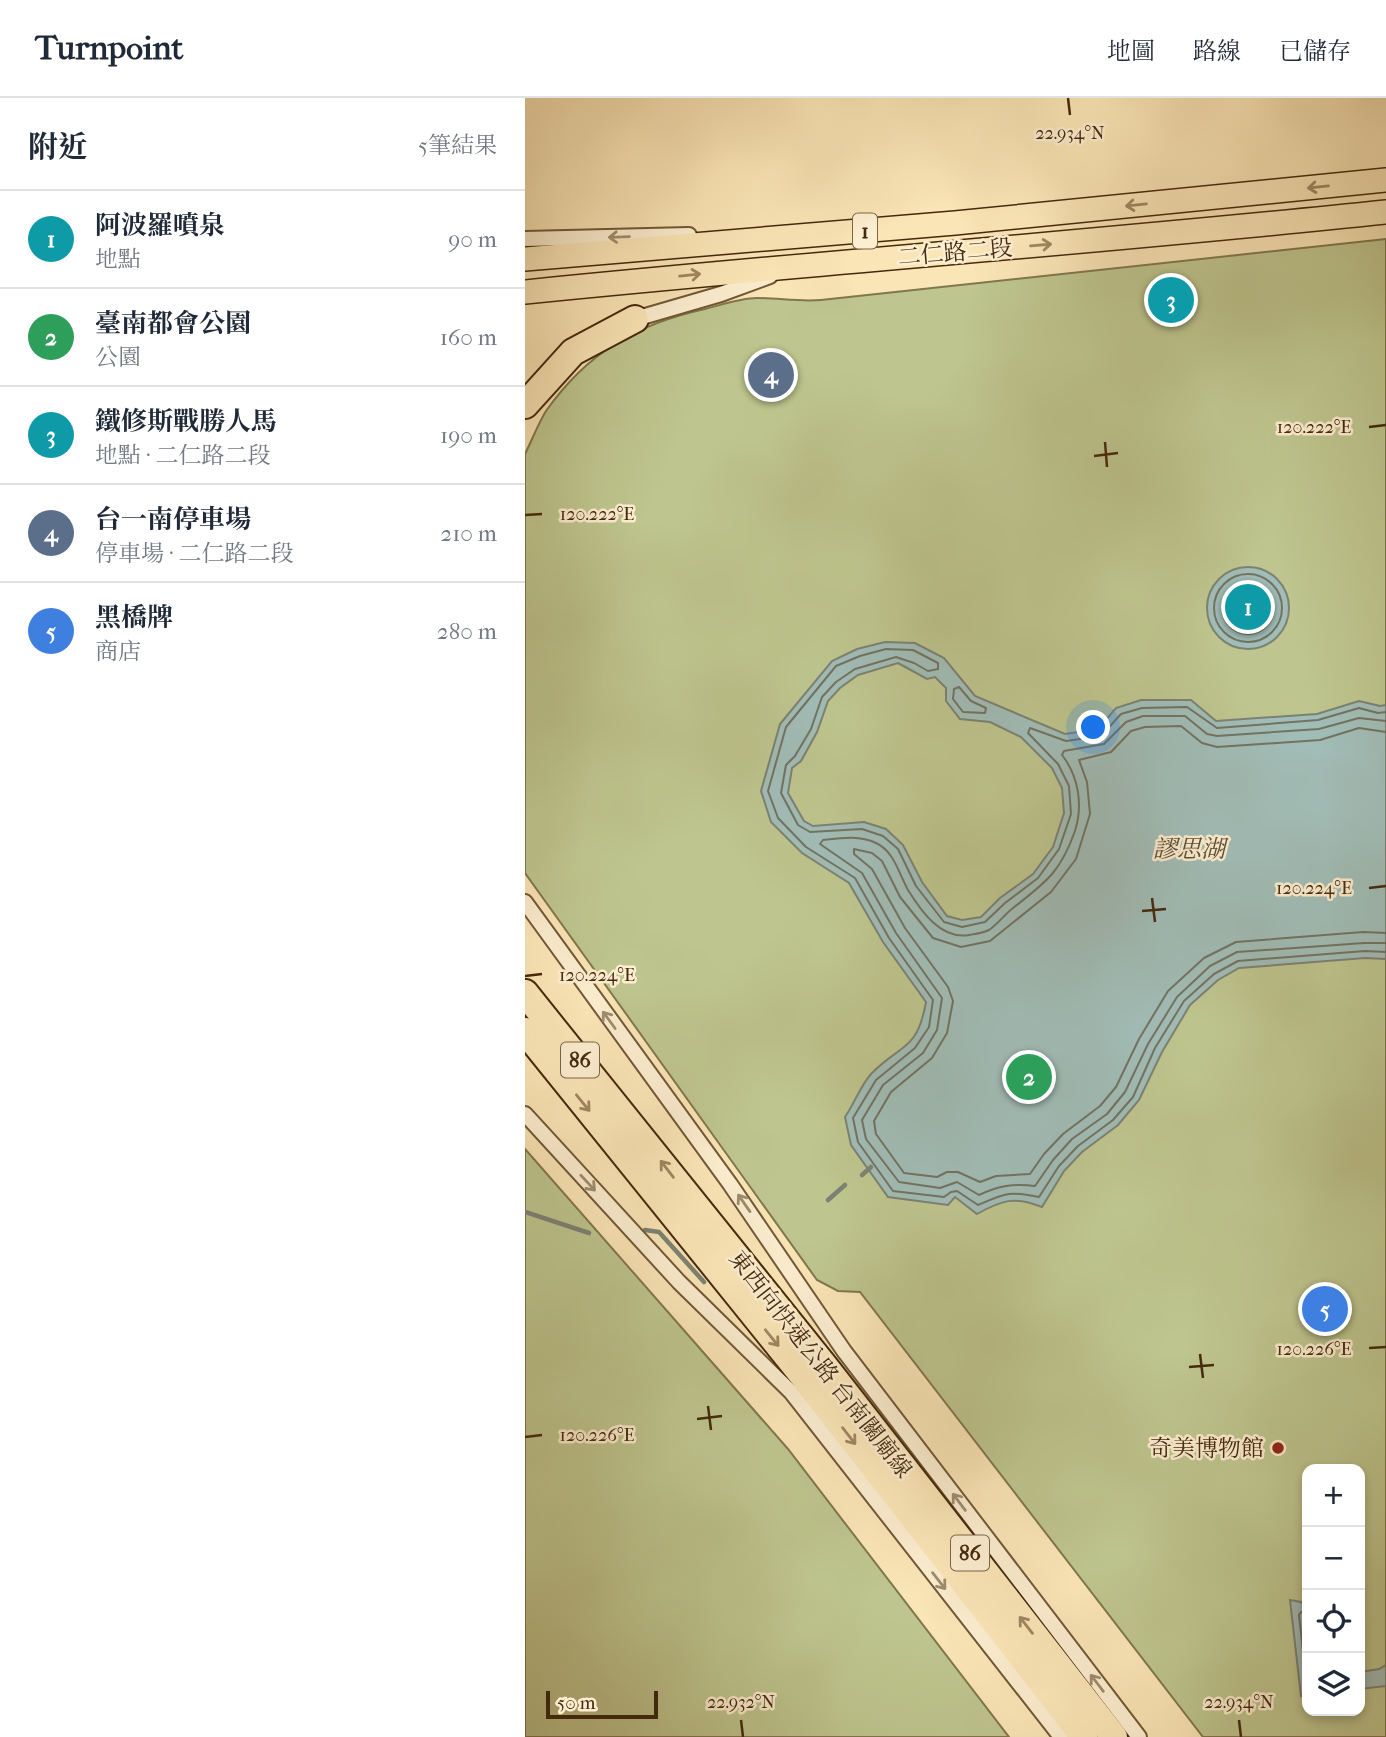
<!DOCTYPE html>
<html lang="zh-TW">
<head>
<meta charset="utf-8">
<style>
	body { margin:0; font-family:"IM FELL French Canon","Noto Serif TC",serif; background:#f2f2f3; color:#1f2937 }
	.controls { position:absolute; right:21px; bottom:21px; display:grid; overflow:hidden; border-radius:14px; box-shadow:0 4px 10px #0003 }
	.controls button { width:63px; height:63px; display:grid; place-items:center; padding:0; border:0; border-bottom:2px solid #e0e1e3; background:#fff; color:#1f2937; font:35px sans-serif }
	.scale { position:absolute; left:21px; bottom:18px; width:112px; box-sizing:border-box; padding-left:7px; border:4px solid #44290c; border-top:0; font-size:19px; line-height:24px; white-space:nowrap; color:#44290c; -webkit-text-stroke:5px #fceed0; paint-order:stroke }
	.you { position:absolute; left:569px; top:630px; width:24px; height:24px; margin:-18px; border:5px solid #fff; border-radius:50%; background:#1a73e8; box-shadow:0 0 0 10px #1a73e833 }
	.badge { display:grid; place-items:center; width:46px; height:46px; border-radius:50%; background:#8f2418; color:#fff; font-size:23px; font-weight:700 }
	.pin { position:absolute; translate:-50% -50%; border:4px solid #fff; box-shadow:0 2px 7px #0006 }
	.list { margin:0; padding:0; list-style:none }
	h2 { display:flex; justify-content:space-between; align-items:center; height:91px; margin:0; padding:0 28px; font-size:30px }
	h2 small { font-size:23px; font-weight:400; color:#747a83 }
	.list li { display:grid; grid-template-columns:46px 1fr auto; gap:21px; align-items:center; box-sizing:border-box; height:98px; padding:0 28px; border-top:2px solid #e0e1e3 }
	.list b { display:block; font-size:26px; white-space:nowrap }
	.list p { margin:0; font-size:23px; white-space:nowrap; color:#747a83 }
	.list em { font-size:23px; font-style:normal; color:#747a83 }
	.icon { flex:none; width:38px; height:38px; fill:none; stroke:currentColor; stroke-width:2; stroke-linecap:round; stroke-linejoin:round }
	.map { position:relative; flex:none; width:861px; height:1639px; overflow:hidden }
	header { display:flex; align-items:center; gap:42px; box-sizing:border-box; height:98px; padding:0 35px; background:#fff; border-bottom:2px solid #e0e1e3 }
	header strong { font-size:33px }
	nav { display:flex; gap:38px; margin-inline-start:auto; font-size:24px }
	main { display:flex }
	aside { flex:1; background:#fff }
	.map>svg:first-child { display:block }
	.green { fill:#bec58e; stroke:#81774d; stroke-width:2; fill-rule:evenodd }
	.water { fill:#a1bdb7; stroke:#7c8273; stroke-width:2; fill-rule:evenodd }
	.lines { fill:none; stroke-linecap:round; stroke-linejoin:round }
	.shore { stroke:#727362; stroke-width:2 }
	.stream { stroke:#7c8273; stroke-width:4.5 }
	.street-casing { stroke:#725836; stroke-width:18 }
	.primary-casing { stroke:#44290c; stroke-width:26 }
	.highway-casing { stroke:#44290c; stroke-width:30 }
	.street { stroke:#fceed0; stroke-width:14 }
	.primary { stroke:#fae5b6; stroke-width:23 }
	.highway { stroke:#fae5b6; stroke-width:26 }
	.oneway { stroke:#9f8761 }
	.oneway2 { stroke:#a08c6e }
	.ticks { fill:none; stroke:#44290c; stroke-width:2.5 }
	.poi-dot { fill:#8f2418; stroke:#fceed0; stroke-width:2.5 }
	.labels { text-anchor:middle; stroke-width:5; stroke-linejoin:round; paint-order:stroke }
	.shield { fill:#fceed0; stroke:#7b6447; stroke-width:2 }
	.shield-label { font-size:21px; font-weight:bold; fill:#44290c }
	.street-label { font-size:23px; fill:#44290c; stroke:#fceed0 }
	.poi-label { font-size:23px; fill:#44290c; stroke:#fceed0; text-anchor:end }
	.water-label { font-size:24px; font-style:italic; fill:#5b4e37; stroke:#fceed0 }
	.ticks-label { font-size:18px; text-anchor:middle; fill:#44290c; stroke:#fceed0; stroke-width:5; stroke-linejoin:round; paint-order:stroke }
</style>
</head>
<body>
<header>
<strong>Turnpoint</strong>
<nav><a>地圖</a><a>路線</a><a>已儲存</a></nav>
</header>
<main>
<aside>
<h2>附近<small>5筆結果</small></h2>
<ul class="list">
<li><span class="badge" style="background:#0f9aa8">1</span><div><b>阿波羅噴泉</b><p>地點</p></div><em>90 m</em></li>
<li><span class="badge" style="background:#2e9e5b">2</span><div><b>臺南都會公園</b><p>公園</p></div><em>160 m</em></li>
<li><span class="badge" style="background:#0f9aa8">3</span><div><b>鐵修斯戰勝人馬</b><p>地點 · 二仁路二段</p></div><em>190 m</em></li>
<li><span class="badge" style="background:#5c6f8a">4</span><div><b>台一南停車場</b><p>停車場 · 二仁路二段</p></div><em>210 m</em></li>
<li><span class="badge" style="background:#3f7fe0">5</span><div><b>黑橋牌</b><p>商店</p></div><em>280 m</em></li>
</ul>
</aside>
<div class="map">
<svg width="861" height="1639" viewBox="0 0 861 1639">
	<rect width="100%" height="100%" fill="#fae5b6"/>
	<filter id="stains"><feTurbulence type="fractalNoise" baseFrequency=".00286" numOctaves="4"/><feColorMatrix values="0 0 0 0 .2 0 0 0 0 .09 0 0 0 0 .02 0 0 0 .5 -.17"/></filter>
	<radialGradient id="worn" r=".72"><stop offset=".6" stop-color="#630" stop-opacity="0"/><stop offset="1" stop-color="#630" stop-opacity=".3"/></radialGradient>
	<!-- green -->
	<g class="green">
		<path d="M861,141v1498h-183l-343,-445 -22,-1 -21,-11 -292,-407v-419c7,-14 13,-30 21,-43 41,-58 90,-87 159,-102 16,-4 35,-11 52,-11 22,0 43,4 64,2zM782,1371h53v242h-53z"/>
		<polygon points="0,1051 263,1351 484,1639 0,1639"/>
	</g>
	<!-- water -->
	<g class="water">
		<circle cx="723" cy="510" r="41"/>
		<path d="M360,544l30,1 29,15 31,38 90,38 33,-5 18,-21 25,-8h50l25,21 101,-7 42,-13 21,5 6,-1v254l-21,-1 -126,10 -21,12 -28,25 -28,47 -23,48 -21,25 -36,27 -18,19 -22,36c-28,-11 -40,-7 -65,7l-22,-17 -7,8 -60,-8 -37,-52 -6,-28c9,-13 16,-32 26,-43 30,-31 46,-22 55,-72l-43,-60 -34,-59 -47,-30 -31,-31 -10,-31 19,-67 52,-63 25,-12zM373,565l29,16 8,-2 11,11v13l14,18 30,3 31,15 31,31 10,20 2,25 -11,34 -20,27 -33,24 -19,19 -19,3 -15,-4 -25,-34 -19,-37 -17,-16 -22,-7 -51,4 -9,-5 -16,-28 4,-25 9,-7 16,-29 11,-31 12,-13 18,-13z"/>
		<polygon points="765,1502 776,1504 782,1509 782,1597 776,1598"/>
		<polygon points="861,1567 861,1588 835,1591 835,1574 854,1571"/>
	</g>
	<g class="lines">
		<!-- shore -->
		<g class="shore">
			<circle cx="723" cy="510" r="34"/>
			<circle cx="723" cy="510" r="26"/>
			<circle cx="723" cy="510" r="15"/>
			<polygon points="434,589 446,603 461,610 460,615 438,614 428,601 429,591"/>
			<path d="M861,614l-8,1 -19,-5 -41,12 -101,8 -30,-21 -45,1 -21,6 -20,22 -35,5 -36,-13 -2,5 30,31 11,22 2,28 -12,35 -21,29 -33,25 -20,19 -23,5 -18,-5 -28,-36 -18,-37 -15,-13 -21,-7 -52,3 -12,-7 -17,-32 5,-28 9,-9 16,-27 11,-32 14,-15 19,-13 41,-12 18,6 14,8 10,-2v-6l-25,-13 -27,-1 -26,7 -24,10 -50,61 -18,64 10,27 28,29 49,31 34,60 44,62 -4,27 -14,21 -39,32 -23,38 5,24 35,49 51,6 7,-5 6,-1 21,14c28,-12 30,-14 61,-8l20,-31 19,-20 35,-26 20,-23 22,-49 29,-47 30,-27 24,-13 127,-10 21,1"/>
			<path d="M861,623l-27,-3 -40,11 -102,7 -10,-2 -22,-18h-42l-17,6 -22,22 -40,7 -2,4c17,22 21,50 13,76 -15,42 -29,51 -62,77 -8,6 -15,16 -24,22 -6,3 -14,4 -20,5 -28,5 -48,-24 -61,-45 -9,-16 -14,-39 -32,-47 -17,-8 -35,-5 -53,-3l-3,4 42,29 34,60 46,65 -5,32 -14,23 -40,32 -21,35 4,19 33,43 41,6 17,-6 22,13c19,-9 35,-12 56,-9l18,-26 19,-21 35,-25 18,-22 23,-48 29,-47 33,-31 27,-14 127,-9h22"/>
			<polyline points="861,634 834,630 795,642 692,649 677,645 656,628 620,629 606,633 586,654 554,662 562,684 565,716 551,761 526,794 465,843 436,849 408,840 375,799 357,763 347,755 329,751 329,756 347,771 380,830 423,889 428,903 422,935 407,960 366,994 349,1023 351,1036 379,1075 412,1079 422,1074 433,1074 455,1084 471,1078 505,1076 519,1056 538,1036 575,1008 591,989 614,941 643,893 679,860 711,844 838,834 861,835"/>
			<polyline points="782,1514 776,1514 774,1517 782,1589"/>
		</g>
		<!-- stream -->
		<g class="stream">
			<polyline points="337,1077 346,1069"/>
			<polyline points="303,1102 320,1087"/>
			<polyline points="0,1114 64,1135"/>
			<polyline points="120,1132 134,1134 179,1184"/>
		</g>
		<!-- street casing -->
		<g class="street-casing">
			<g id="street">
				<polyline points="0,141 164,137"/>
				<polyline points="105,224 110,221 196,196 245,178"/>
				<polyline points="0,804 205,1086 319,1253 614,1639"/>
				<polyline points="0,1016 154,1184 266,1294 536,1639"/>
			</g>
		</g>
		<!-- primary casing -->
		<g class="primary-casing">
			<g id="primary">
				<polyline points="0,161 430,125 861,82"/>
				<path d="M0,194c287,-29 574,-50 861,-80"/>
			</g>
		</g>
		<!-- highway casing -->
		<g class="highway-casing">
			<g id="highway">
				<polyline points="0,307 48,254 110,221"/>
				<polyline points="0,895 301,1270 589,1639"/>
				<polyline points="0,933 283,1284 559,1639"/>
			</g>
		</g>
		<!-- street -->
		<use href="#street" class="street"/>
		<!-- primary -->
		<use href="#primary" class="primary"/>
		<!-- highway -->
		<use href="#highway" class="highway"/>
	</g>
	<!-- one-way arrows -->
	<defs><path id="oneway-shaft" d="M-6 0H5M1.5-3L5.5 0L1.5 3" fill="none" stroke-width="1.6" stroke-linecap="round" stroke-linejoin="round" transform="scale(1.75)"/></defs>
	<g class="oneway">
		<use href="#oneway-shaft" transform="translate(793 89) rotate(174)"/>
		<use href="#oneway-shaft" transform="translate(611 107) rotate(174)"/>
		<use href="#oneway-shaft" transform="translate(516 147) rotate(-5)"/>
		<use href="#oneway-shaft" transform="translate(165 177) rotate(-6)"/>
		<use href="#oneway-shaft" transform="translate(58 1005) rotate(51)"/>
		<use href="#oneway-shaft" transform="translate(142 1071) rotate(-128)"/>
		<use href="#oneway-shaft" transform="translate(247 1240) rotate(51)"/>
		<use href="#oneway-shaft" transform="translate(324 1338) rotate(52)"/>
		<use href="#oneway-shaft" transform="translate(501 1527) rotate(-128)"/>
	</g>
	<g class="oneway2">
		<use href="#oneway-shaft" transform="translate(94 139) rotate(178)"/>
		<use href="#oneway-shaft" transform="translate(84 922) rotate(-126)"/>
		<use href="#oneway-shaft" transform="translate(63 1085) rotate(47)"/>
		<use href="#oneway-shaft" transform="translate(219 1105) rotate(-125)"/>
		<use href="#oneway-shaft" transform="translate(434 1404) rotate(-127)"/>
		<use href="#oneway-shaft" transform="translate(414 1483) rotate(52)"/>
		<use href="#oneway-shaft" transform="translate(572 1585) rotate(-127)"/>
	</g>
	<!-- ticks -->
	<path class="ticks" d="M543,0l2,17M844,329l17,-2M580,344l2,25M569,358l24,-3M0,417l17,-1M844,790l17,-2M627,800l3,24M617,813l24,-2M0,878l17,-2M844,1250l17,-1M675,1256l3,24M664,1269l25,-2M183,1308l3,24M172,1321l25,-3M0,1339l17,-2M216,1622l2,17M714,1622l2,17"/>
	<!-- markers -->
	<circle class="poi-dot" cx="753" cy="1350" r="7"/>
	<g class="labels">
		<!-- shield labels -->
		<g class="shield">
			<rect x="328" y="115.5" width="24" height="35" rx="5"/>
			<rect x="36" y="944.5" width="38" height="35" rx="5"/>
			<rect x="426" y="1437.5" width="38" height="35" rx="5"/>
		</g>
		<g class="shield-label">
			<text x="340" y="140">1</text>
			<text x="55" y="969">86</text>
			<text x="445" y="1462">86</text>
		</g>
		<!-- street labels -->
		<g class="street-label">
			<text transform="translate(430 154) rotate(-5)" y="8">二仁路二段</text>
			<text transform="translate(296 1266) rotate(52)" y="8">東西向快速公路 台南關廟線</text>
		</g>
		<!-- poi labels -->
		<g class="poi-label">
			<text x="739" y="1358">奇美博物館</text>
		</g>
		<!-- water labels -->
		<g class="water-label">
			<text x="664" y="759">謬思湖</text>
		</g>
	</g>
	<g class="ticks-label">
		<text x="545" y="41">22.934°N</text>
		<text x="789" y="335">120.222°E</text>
		<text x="72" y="422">120.222°E</text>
		<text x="789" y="796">120.224°E</text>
		<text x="72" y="883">120.224°E</text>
		<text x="789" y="1257">120.226°E</text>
		<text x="72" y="1343">120.226°E</text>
		<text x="216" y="1610">22.932°N</text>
		<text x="714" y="1610">22.934°N</text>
	</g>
	<rect width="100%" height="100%" filter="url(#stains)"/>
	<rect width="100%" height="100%" fill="url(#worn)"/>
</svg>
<div class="controls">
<button>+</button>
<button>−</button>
<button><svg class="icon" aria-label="locate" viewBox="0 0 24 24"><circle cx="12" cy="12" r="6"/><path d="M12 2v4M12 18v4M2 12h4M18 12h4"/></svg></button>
<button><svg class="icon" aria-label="layers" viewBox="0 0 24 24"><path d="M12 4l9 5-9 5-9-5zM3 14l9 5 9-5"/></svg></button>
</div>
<div class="scale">50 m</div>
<div class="you"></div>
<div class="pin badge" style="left:723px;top:509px;background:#0f9aa8">1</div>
<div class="pin badge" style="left:504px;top:979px;background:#2e9e5b">2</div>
<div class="pin badge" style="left:646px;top:202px;background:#0f9aa8">3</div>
<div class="pin badge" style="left:246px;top:277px;background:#5c6f8a">4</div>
<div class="pin badge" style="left:800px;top:1211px;background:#3f7fe0">5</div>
</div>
</main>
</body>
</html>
